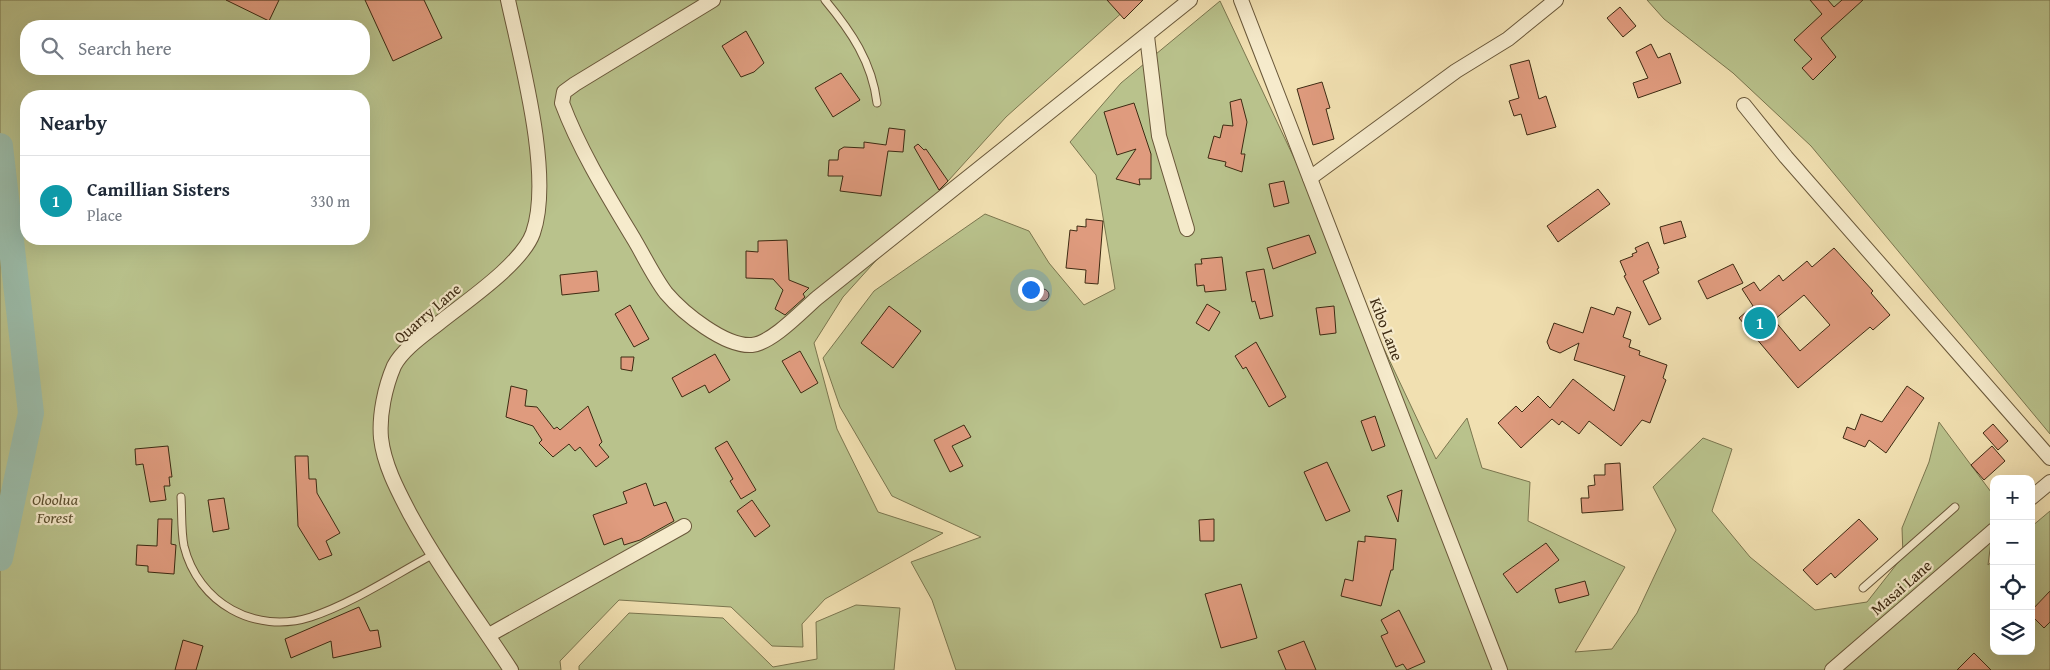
<!DOCTYPE html>
<html lang="en">
<head>
<meta charset="utf-8">
<style>
	body { margin:0; font-family:"Gentium Book Plus",serif; background:#f6f6f7; color:#1f2937 }
	.controls { position:absolute; right:15px; bottom:15px; display:grid; overflow:hidden; border-radius:10px; box-shadow:0 5px 20px #0002 }
	.controls button { width:45px; height:45px; display:grid; place-items:center; padding:0; border:0; border-bottom:1px solid #e0e1e3; background:#fff; color:#1f2937; font:25px sans-serif }
	.you { position:absolute; left:1030px; top:289px; width:18px; height:18px; margin:-12px; border:4px solid #fff; border-radius:50%; background:#1a73e8; box-shadow:0 0 0 8px #1a73e833 }
	.badge { display:grid; place-items:center; width:32px; height:32px; border-radius:50%; background:#ea580c; color:#fff; font-size:16px; font-weight:700 }
	.pin { position:absolute; translate:-50% -50%; border:2px solid #fff; box-shadow:0 1px 5px #0006 }
	.list { margin:0; padding:0; list-style:none }
	h2 { display:flex; justify-content:space-between; align-items:center; height:65px; margin:0; padding:0 20px; font-size:21px }
	h2 small { font-size:16px; font-weight:400; color:#747a83 }
	.list li { display:grid; grid-template-columns:32px 1fr auto; gap:15px; align-items:center; box-sizing:border-box; height:90px; padding:0 20px; border-top:1px solid #e0e1e3 }
	.list b { display:block; font-size:19px; white-space:nowrap }
	.list p { margin:0; font-size:16px; white-space:nowrap; color:#747a83 }
	.list em { font-size:16px; font-style:normal; color:#747a83 }
	.icon { flex:none; width:28px; height:28px; fill:none; stroke:currentColor; stroke-width:2; stroke-linecap:round; stroke-linejoin:round }
	.map { position:relative; flex:none; width:2050px; height:670px; overflow:hidden }
	.search { position:absolute; background:#fff; box-shadow:0 5px 20px #0002; left:20px; top:20px; width:350px; height:55px; display:flex; align-items:center; gap:12px; box-sizing:border-box; padding:0 18px; border-radius:20px; color:#747a83; font-size:19px }
	.panel { position:absolute; background:#fff; box-shadow:0 5px 20px #0002; left:20px; top:90px; width:350px; height:155px; border-radius:20px }
	.map>svg:first-child { display:block }
	.green { fill:#b9c28c; stroke:#7b764f; fill-rule:evenodd }
	.lines { fill:none; stroke-linecap:round; stroke-linejoin:round }
	.river { stroke:#9bbdab; stroke-width:26 }
	.building { fill:#df9b7e; stroke:#3d2a12; fill-rule:evenodd }
	.service-casing { stroke:#6a583a; stroke-width:9 }
	.minor-casing { stroke:#6a583a; stroke-width:16 }
	.service { stroke:#f6ebcc; stroke-width:7 }
	.minor { stroke:#f6ebcc; stroke-width:14 }
	.labels { text-anchor:middle; stroke-width:4.5; stroke-linejoin:round; paint-order:stroke }
	.street-label { font-size:16px; fill:#3d2a12; stroke:#f6ebcc }
	.park-label { font-size:16px; font-style:italic; fill:#5c5030; stroke:#f6ebcc }
</style>
</head>
<body>
<div class="map">
<svg width="2050" height="670" viewBox="0 0 2050 670">
	<rect width="100%" height="100%" fill="#f1e0b1"/>
	<filter id="stains"><feTurbulence type="fractalNoise" baseFrequency=".004" numOctaves="4"/><feColorMatrix values="0 0 0 0 .2 0 0 0 0 .09 0 0 0 0 .02 0 0 0 .5 -.17"/></filter>
	<radialGradient id="worn" r=".72"><stop offset=".6" stop-color="#630" stop-opacity="0"/><stop offset="1" stop-color="#630" stop-opacity=".3"/></radialGradient>
	<!-- green -->
	<g class="green">
		<path d="M0,0h1136l-130,117 -163,180 -29,46 23,86 41,83 65,21 -118,66 -23,25 1,23 -31,-1 -41,-39 -112,-7 -59,61 1,9h-561zM26,26h338v43h-338zM26,96h338v143h-338z"/>
		<polygon points="1647,0 2050,0 2050,434 1811,146 1733,73 1664,19"/>
		<polygon points="1220,1 1436,459 1467,418 1482,468 1530,482 1528,521 1625,567 1575,652 1612,649 1637,613 1676,530 1653,487 1703,438 1732,449 1712,511 1750,557 1815,610 1867,602 1903,556 1902,528 1929,462 1939,422 1994,496 1994,517 1988,565 1994,560 1994,651 2031,651 2031,527 2050,511 2050,670 956,670 932,600 911,562 981,537 892,496 840,407 823,358 874,291 985,214 1029,231 1049,263 1084,305 1115,289 1096,175 1070,142 1121,83"/>
		<polygon points="856,605 900,608 894,670 579,670 579,666 629,613 723,618 773,667 817,659 816,622"/>
	</g>
	<g class="lines">
		<!-- river -->
		<polyline class="river" points="0,146 31,413 0,558"/>
	</g>
	<!-- building -->
	<g class="building">
		<polygon points="226,0 279,0 269,21"/>
		<polygon points="365,0 424,0 442,38 393,61"/>
		<polygon points="1107,0 1143,0 1124,19"/>
		<polygon points="1810,0 1828,0 1834,7 1842,0 1863,0 1821,38 1836,57 1813,80 1802,68 1812,59 1794,40 1822,14"/>
		<polygon points="1620,7 1636,26 1623,37 1607,18"/>
		<polygon points="746,31 764,63 754,72 741,77 722,46"/>
		<polygon points="1651,44 1658,58 1670,53 1681,83 1638,98 1633,83 1648,78 1636,52"/>
		<polygon points="1529,60 1539,99 1546,96 1556,127 1527,135 1521,114 1514,116 1509,101 1519,98 1510,65"/>
		<polygon points="841,73 860,100 833,117 815,88"/>
		<polygon points="1322,82 1330,108 1326,109 1334,139 1313,145 1297,89"/>
		<polygon points="1241,99 1247,122 1241,154 1245,154 1242,172 1225,166 1226,162 1208,158 1214,136 1220,138 1223,125 1233,126 1230,102"/>
		<polygon points="1134,103 1151,154 1151,179 1139,179 1140,185 1116,179 1136,149 1117,155 1104,112"/>
		<polygon points="889,128 905,130 903,152 888,151 881,196 840,191 843,176 828,176 829,160 838,160 839,150 844,147 864,148 864,142 886,145"/>
		<polygon points="918,144 924,150 926,149 948,181 939,190 914,147"/>
		<polygon points="1284,181 1289,203 1274,207 1269,184"/>
		<polygon points="1598,189 1610,204 1558,242 1547,226"/>
		<polygon points="1086,219 1103,221 1098,284 1085,283 1086,270 1066,268 1070,230 1077,231 1077,226 1086,227"/>
		<polygon points="1681,221 1686,237 1664,244 1660,227"/>
		<polygon points="1309,235 1316,253 1273,269 1267,248"/>
		<polygon points="787,240 789,280 809,288 803,294 805,297 785,315 775,309 783,290 773,279 746,278 746,251 758,252 758,241"/>
		<polygon points="1648,242 1659,268 1657,269 1659,273 1643,281 1661,319 1649,325 1624,276 1626,275 1620,261 1633,256 1632,254 1637,252 1635,248"/>
		<path d="M1834,248l39,43 -2,2 19,22 -17,15 -3,-3 -72,61 -59,-70 14,-12 -11,-17 12,-7 6,9 19,-16 4,6 24,-20 5,6zM1804,295l26,30 -30,26 -26,-31z"/>
		<polygon points="1222,257 1226,290 1205,292 1204,285 1197,286 1195,264 1202,264 1201,259"/>
		<polygon points="1733,264 1743,283 1707,299 1698,281"/>
		<polygon points="1264,269 1273,316 1260,319 1255,301 1252,302 1246,272"/>
		<polygon points="597,271 599,291 562,295 560,275"/>
		<circle cx="1043" cy="295" r="6"/>
		<polygon points="1207,304 1220,312 1209,331 1196,323"/>
		<polygon points="630,305 649,339 634,347 615,314"/>
		<polygon points="889,306 921,331 893,368 861,343"/>
		<polygon points="1334,306 1336,333 1320,335 1316,308"/>
		<polygon points="1591,307 1614,315 1617,307 1631,312 1623,337 1631,340 1629,347 1640,351 1639,355 1667,365 1663,378 1666,380 1650,423 1642,420 1621,446 1589,421 1579,434 1562,421 1559,425 1552,419 1521,448 1498,423 1516,406 1522,412 1538,396 1550,408 1573,379 1614,411 1625,376 1574,360 1579,343 1560,353 1550,349 1547,342 1554,323 1583,333"/>
		<polygon points="1256,342 1286,397 1269,407 1246,367 1243,369 1235,356"/>
		<polygon points="800,351 818,383 801,393 782,361"/>
		<polygon points="715,354 730,380 709,393 705,385 682,397 672,378"/>
		<polygon points="621,357 634,357 632,371 621,369"/>
		<polygon points="511,386 527,390 525,406 537,407 554,429 557,427 560,430 588,406 602,442 599,445 609,457 596,467 580,447 575,451 569,444 553,457 539,443 542,440 533,426 506,417"/>
		<polygon points="1907,386 1924,398 1886,453 1869,440 1865,447 1843,438 1847,427 1855,430 1861,414 1882,422"/>
		<polygon points="1375,416 1385,446 1372,451 1361,421"/>
		<polygon points="1993,424 2008,441 1998,450 1983,433"/>
		<polygon points="964,425 971,437 952,446 963,466 950,472 934,440"/>
		<polygon points="727,441 756,490 741,499 730,481 733,479 715,448"/>
		<polygon points="168,446 172,477 169,477 170,486 164,486 166,500 150,502 143,464 136,465 135,449"/>
		<polygon points="1992,446 2005,461 1984,480 1971,465"/>
		<polygon points="295,456 308,456 309,479 316,479 317,493 340,533 326,541 332,555 319,560 298,526"/>
		<polygon points="1327,462 1350,511 1326,521 1304,472"/>
		<polygon points="1620,463 1623,510 1582,513 1581,498 1589,498 1588,486 1595,485 1594,475 1605,475 1605,464"/>
		<polygon points="646,483 654,506 666,502 674,521 640,540 624,545 622,538 604,545 593,515 627,503 623,492"/>
		<polygon points="1402,490 1398,522 1387,496"/>
		<polygon points="224,498 229,529 213,532 208,500"/>
		<polygon points="752,500 770,526 755,537 737,511"/>
		<polygon points="158,519 172,519 171,544 176,545 174,574 148,572 148,566 136,565 137,545 157,546"/>
		<polygon points="1214,519 1214,541 1200,541 1199,520"/>
		<polygon points="1859,519 1878,539 1835,578 1831,573 1817,585 1803,570"/>
		<polygon points="1365,536 1396,539 1393,570 1391,570 1381,606 1341,596 1345,579 1353,581 1358,541 1365,542"/>
		<polygon points="1546,543 1559,560 1517,593 1503,574"/>
		<polygon points="1585,581 1589,595 1559,603 1555,589"/>
		<polygon points="1241,584 1257,638 1221,648 1205,594"/>
		<polygon points="2050,591 2050,622 2044,628 2031,615 2031,611"/>
		<polygon points="359,607 370,631 378,630 381,647 333,658 331,641 291,658 285,639"/>
		<polygon points="1399,610 1425,662 1407,670 1403,664 1396,667 1381,636 1388,633 1381,620"/>
		<polygon points="183,640 203,646 196,670 175,670"/>
		<polygon points="1304,641 1316,670 1286,670 1278,651"/>
		<polygon points="1974,653 1991,670 1957,670"/>
	</g>
	<g class="lines">
		<!-- service casing -->
		<g class="service-casing">
			<g id="service">
				<path d="M825,0c26,31 47,62 52,103"/>
				<path d="M181,497c1,16 0,34 3,49 14,57 71,89 127,71 42,-14 82,-41 121,-62"/>
				<polyline points="1863,588 1955,507"/>
			</g>
		</g>
		<!-- minor casing -->
		<g class="minor-casing">
			<g id="minor">
				<path d="M508,0c13,60 45,176 25,233 -11,31 -68,69 -94,90 -15,12 -36,26 -45,43 -9,21 -15,49 -13,72 3,27 17,53 29,76 30,55 67,104 101,156"/>
				<path d="M713,0l-138,84 -11,8 -2,11c18,48 46,93 73,138 10,17 19,36 31,52 17,20 59,54 86,52 20,-2 50,-34 65,-47l373,-298"/>
				<polyline points="1241,0 1500,670"/>
				<polyline points="1147,36 1159,136 1187,229"/>
				<polyline points="1744,105 1786,157 2050,458"/>
				<polyline points="1310,178 1456,71 1508,39 1556,0"/>
				<polyline points="2031,498 2050,482"/>
				<polyline points="489,635 684,526"/>
				<polyline points="1832,670 1994,530"/>
			</g>
		</g>
		<!-- service -->
		<use href="#service" class="service"/>
		<!-- minor -->
		<use href="#minor" class="minor"/>
	</g>
	<g class="labels">
		<!-- street labels -->
		<g class="street-label">
			<text transform="translate(427 313) rotate(-41)" y="6">Quarry Lane</text>
			<text transform="translate(1387 329) rotate(69)" y="6">Kibo Lane</text>
			<text transform="translate(1901 587) rotate(-41)" y="6">Masai Lane</text>
		</g>
		<!-- park labels -->
		<g class="park-label">
			<text x="55" y="505">Oloolua<tspan x="55" dy="18">Forest</tspan></text>
		</g>
	</g>
	<rect width="100%" height="100%" filter="url(#stains)"/>
	<rect width="100%" height="100%" fill="url(#worn)"/>
</svg>
<div class="controls">
<button>+</button>
<button>−</button>
<button><svg class="icon" aria-label="locate" viewBox="0 0 24 24"><circle cx="12" cy="12" r="6"/><path d="M12 2v4M12 18v4M2 12h4M18 12h4"/></svg></button>
<button><svg class="icon" aria-label="layers" viewBox="0 0 24 24"><path d="M12 4l9 5-9 5-9-5zM3 14l9 5 9-5"/></svg></button>
</div>
<div class="you"></div>
<div class="pin badge" style="left:1760px;top:323px;background:#0f9aa8">1</div>
<div class="search"><svg class="icon" aria-label="search" viewBox="0 0 24 24"><circle cx="10" cy="10" r="6"/><path d="M15 15l6 6"/></svg>Search here</div>
<section class="panel">
<h2>Nearby<small></small></h2>
<ul class="list">
<li><span class="badge" style="background:#0f9aa8">1</span><div><b>Camillian Sisters</b><p>Place</p></div><em>330 m</em></li>
</ul>
</section>
</div>
</body>
</html>
